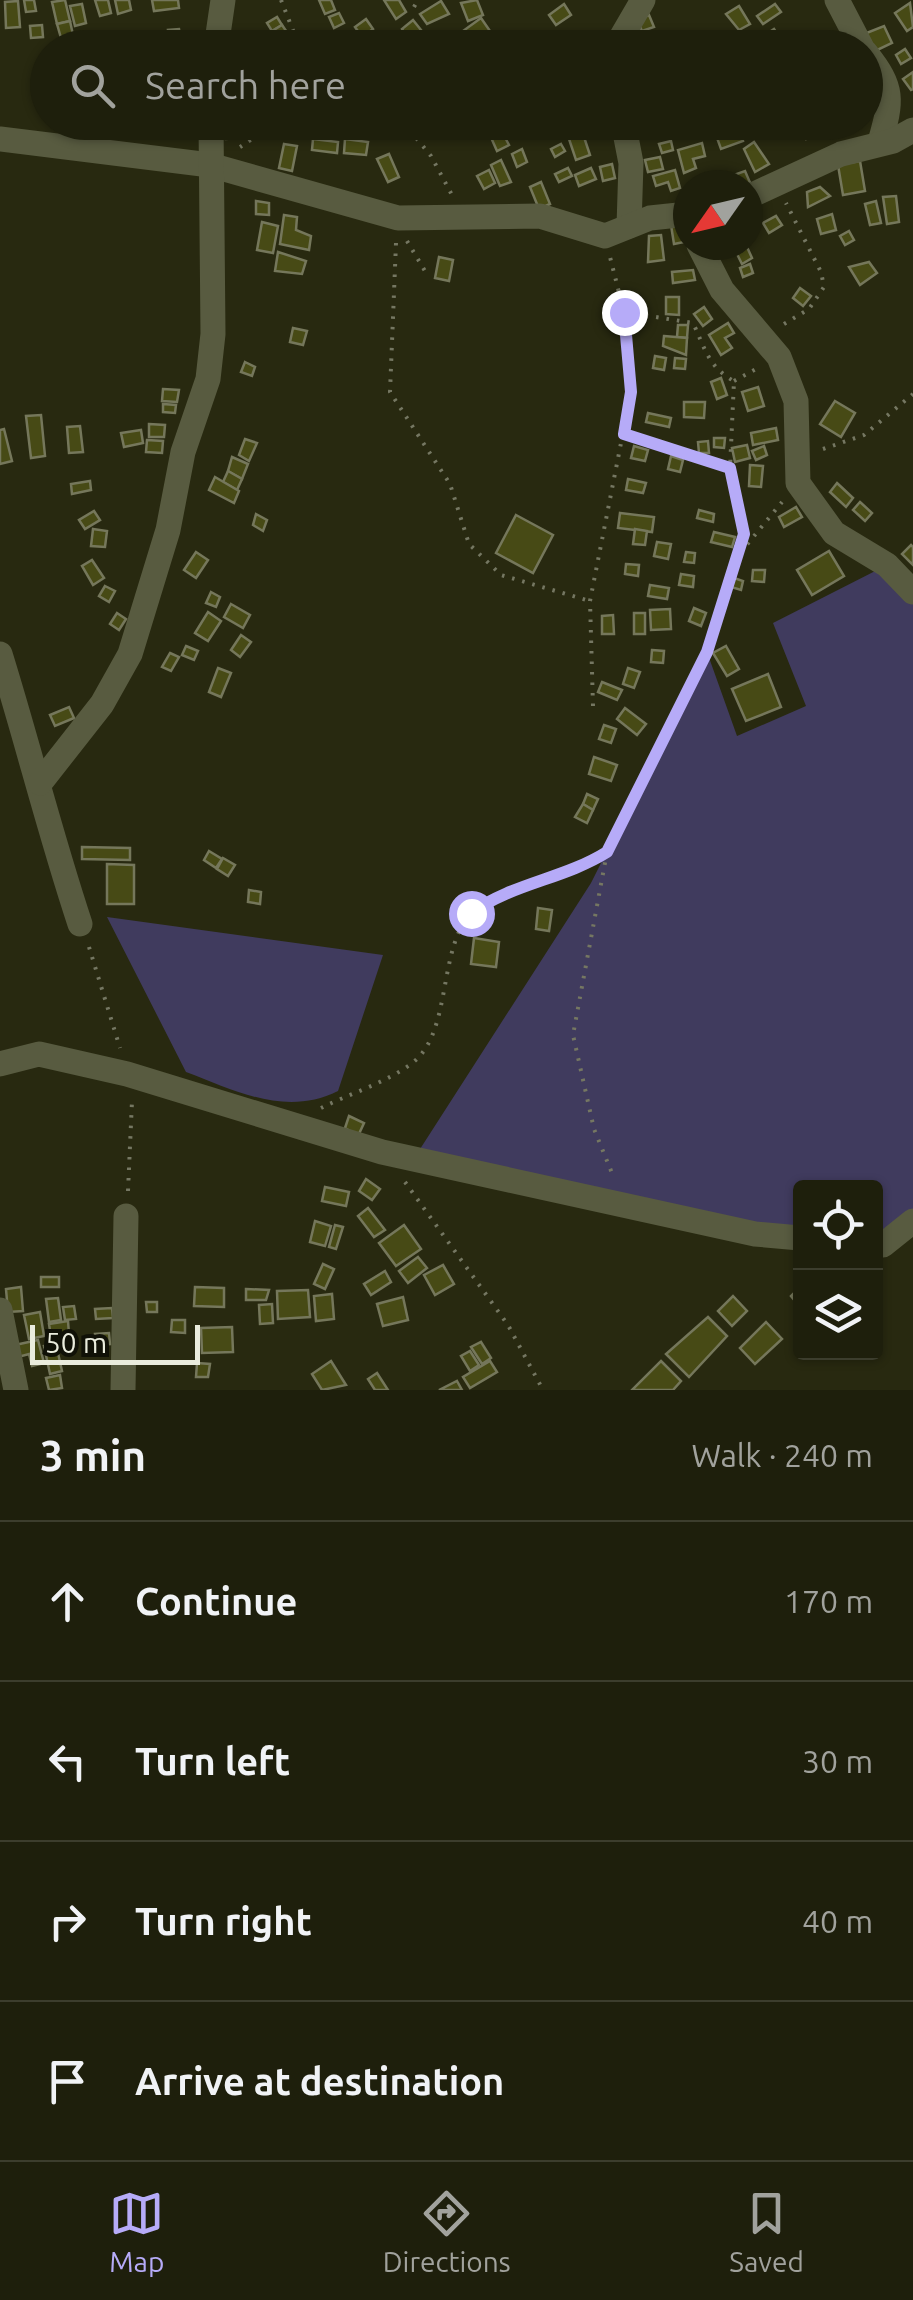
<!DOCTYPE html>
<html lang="en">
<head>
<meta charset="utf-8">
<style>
	body { margin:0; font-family:Ubuntu,sans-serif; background:#262715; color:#f1f3f6 }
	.controls { position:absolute; right:30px; bottom:30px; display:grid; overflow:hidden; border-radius:10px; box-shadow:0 2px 8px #0004 }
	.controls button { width:90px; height:90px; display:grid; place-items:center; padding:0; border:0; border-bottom:2px solid #3c3d2d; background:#1e1f0c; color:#f1f3f6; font:50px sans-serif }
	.compass { position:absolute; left:673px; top:170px; width:90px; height:90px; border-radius:50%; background:#1e1f0c; box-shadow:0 2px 8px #0004; rotate:236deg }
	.scale { position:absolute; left:30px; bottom:25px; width:170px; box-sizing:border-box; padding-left:10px; border:5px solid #eaecdd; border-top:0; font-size:28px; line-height:35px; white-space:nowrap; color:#eaecdd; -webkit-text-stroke:8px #101107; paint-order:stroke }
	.stop { position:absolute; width:30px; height:30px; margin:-22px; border:8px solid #b6abf8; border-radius:50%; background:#fff }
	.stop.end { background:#b6abf8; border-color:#fff; box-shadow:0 2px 10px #0008 }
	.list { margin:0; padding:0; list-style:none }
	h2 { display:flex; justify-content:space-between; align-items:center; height:130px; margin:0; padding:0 40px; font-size:42px }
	h2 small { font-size:32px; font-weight:400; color:#a1a29d }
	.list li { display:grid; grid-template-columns:65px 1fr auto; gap:30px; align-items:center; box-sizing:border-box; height:160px; padding:0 40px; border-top:2px solid #3c3d2d }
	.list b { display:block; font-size:38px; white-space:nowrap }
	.list em { font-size:32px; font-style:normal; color:#a1a29d }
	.icon { flex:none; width:55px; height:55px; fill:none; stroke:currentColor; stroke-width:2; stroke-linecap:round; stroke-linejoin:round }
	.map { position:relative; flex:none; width:913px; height:1390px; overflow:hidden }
	.search { position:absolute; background:#1e1f0c; box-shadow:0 2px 8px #0004; left:30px; right:30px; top:30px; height:110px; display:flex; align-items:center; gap:25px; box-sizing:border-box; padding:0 35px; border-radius:55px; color:#a1a29d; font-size:38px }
	.sheet { height:770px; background:#1e1f0c }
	nav { display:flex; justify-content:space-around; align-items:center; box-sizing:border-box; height:140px; border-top:2px solid #3c3d2d; background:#1e1f0c; font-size:28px; color:#a1a29d }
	nav a { display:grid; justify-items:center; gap:5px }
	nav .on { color:#b6abf8 }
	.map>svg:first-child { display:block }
	.green { fill:#403b5e }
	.building { fill:#474a15; stroke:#75775b; stroke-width:2.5 }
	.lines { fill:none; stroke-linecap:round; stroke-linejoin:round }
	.path { stroke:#757762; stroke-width:4; stroke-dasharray:2.5 8; stroke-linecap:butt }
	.minor { stroke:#585b40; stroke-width:25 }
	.route { stroke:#b6abf8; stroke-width:12 }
</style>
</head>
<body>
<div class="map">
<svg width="913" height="1390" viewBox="0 0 913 1390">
	<rect width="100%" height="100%" fill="#282910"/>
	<!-- green -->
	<g class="green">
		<polygon points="887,565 913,592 913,1221 876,1244 876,1188 800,1188 800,1238 413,1160 591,883 707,652 737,736 806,706 773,623"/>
		<path d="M107,917l276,38 -45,136c-52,26 -102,0 -152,-19z"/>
	</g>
	<!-- building -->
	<g class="building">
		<polygon points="24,0 34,0 36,11 26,12"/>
		<polygon points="65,0 70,21 57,24 52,2"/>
		<polygon points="95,0 108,0 111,13 100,16"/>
		<polygon points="115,0 129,0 131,10 118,14"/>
		<polygon points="152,0 178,0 179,8 154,11"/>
		<polygon points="319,0 331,0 335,10 325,14"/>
		<polygon points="384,0 399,0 406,12 396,19"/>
		<polygon points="477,0 483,15 468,21 461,3"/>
		<polygon points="18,1 20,27 6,28 5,2"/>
		<polygon points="441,1 449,14 427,24 420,14"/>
		<polygon points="910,3 913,27 907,31 895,13"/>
		<polygon points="82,4 86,23 75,26 70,6"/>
		<polygon points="564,4 571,15 556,25 549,15"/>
		<polygon points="775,4 781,12 763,24 757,16"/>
		<polygon points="739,6 750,24 739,30 726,14"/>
		<polygon points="339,13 344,23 334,28 329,17"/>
		<polygon points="649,15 654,27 642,31 637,20"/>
		<polygon points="277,17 282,25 272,31 267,23"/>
		<polygon points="481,18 490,31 469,41 463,31"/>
		<polygon points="366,19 373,29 362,37 355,27"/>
		<polygon points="413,20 421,30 408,39 402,29"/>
		<polygon points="70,21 73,35 61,38 57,24"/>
		<polygon points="42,25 43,37 31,38 30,26"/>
		<polygon points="282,25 289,35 275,43 269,33"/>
		<polygon points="884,26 892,43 871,53 864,34"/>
		<polygon points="179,29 181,42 170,44 168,30"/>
		<polygon points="774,29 787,48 769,48 762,37"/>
		<polygon points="757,37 765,47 748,48 746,45"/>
		<polygon points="905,49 911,58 901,64 896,55"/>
		<polygon points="913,72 913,89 911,90 903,79"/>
		<polygon points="239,122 240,138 226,139 225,123"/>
		<polygon points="378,122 392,122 397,133 386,138"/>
		<polygon points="417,122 431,122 435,130 422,138"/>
		<polygon points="588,122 596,122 599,127 587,134 583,126"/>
		<polygon points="690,122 706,122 707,126 693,131"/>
		<polygon points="767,122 769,127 749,136 744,123"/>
		<polygon points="808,122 820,129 806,139 799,130"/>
		<polygon points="825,122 850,122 832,133"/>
		<polygon points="739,127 743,141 721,149 716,135"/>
		<polygon points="500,128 509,145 497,151 489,133"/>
		<polygon points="583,134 590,155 576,160 569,139"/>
		<polygon points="313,139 338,142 337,153 312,150"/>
		<polygon points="345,139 368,142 366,155 344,153"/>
		<polygon points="671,141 673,150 662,153 659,144"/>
		<polygon points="754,142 769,164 755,172 744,149"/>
		<polygon points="702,143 705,156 693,159 696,168 684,173 678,150"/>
		<polygon points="284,144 297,146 292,171 279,168"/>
		<polygon points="561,144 565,151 555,157 551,149"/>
		<polygon points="522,149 527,162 517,167 512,154"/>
		<polygon points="389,154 399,177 388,182 377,159"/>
		<polygon points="660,157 663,169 648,172 645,160"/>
		<polygon points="501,160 511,182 500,186 491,165"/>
		<polygon points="860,161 865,191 843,195 838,165"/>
		<polygon points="612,164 615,178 603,181 600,167"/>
		<polygon points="568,168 572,176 559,182 555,174"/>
		<polygon points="591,168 596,179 579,186 575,175"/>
		<polygon points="489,170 495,183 484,189 477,176"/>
		<polygon points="675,170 680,188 671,191 668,182 656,186 653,176"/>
		<polygon points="745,171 751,185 734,185 731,176"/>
		<polygon points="541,182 550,204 539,209 530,187"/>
		<polygon points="820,187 830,196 808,207 807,192"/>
		<polygon points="896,196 899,222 887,224 883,197"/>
		<polygon points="256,201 269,203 269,215 256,214"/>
		<polygon points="876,201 881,223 870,225 865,204"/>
		<polygon points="832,214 836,230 821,234 817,219"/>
		<polygon points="284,215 297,217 296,230 311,236 309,250 280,244"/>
		<polygon points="776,216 782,225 769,233 763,223"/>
		<polygon points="262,222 278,226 273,253 257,250"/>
		<polygon points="681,223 684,242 674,244 671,225"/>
		<polygon points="849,231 854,240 845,245 840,236"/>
		<polygon points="661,235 664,260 648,262 649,236"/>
		<polygon points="707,245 732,245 734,248 717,260"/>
		<polygon points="747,247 752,258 742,264 736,252"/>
		<polygon points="278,252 306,261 302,274 275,271"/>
		<polygon points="439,257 453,260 449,281 435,278"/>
		<polygon points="869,262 877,273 860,285 849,267"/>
		<polygon points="750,264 753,273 743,277 740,268"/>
		<polygon points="693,270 695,280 673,283 672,272"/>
		<polygon points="800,288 811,296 803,306 793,298"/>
		<polygon points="666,297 679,297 679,315 666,314"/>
		<polygon points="704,307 712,319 703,326 694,314"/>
		<polygon points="728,323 734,333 725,338 732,348 721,355 709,335"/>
		<polygon points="678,325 688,325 687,338 677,337"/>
		<polygon points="293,328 307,331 303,345 290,342"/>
		<polygon points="664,336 687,338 686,355 663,346"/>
		<polygon points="655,356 666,358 664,370 653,368"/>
		<polygon points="675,358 686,359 685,369 674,368"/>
		<polygon points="245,362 255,367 252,376 241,372"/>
		<polygon points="721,378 727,395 717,399 711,382"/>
		<polygon points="758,387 764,406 748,411 742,392"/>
		<polygon points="163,389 179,390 177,402 162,401"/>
		<polygon points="835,401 855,413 841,437 820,424"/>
		<polygon points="684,402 705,402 704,418 684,417"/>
		<polygon points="163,404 176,405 175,413 163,412"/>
		<polygon points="648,413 671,418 669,427 646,422"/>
		<polygon points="41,415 45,456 31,458 26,416"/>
		<polygon points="149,424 165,425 164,437 149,437"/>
		<polygon points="80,426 83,452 69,453 67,427"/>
		<polygon points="776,428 778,440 753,445 751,433"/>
		<polygon points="4,429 12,461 0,464 0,430"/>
		<polygon points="141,430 143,443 124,447 121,433"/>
		<polygon points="714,438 725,438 724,448 714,447"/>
		<polygon points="245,439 257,443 249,461 239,455"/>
		<polygon points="147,440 163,441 162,453 146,452"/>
		<polygon points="708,441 709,453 699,453 698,442"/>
		<polygon points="747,445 750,458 735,462 732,448"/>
		<polygon points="634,446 648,450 645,461 631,458"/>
		<polygon points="764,446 767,455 756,460 752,451"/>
		<polygon points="671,456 683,460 680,472 668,469"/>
		<polygon points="232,457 248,464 242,479 228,471"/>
		<polygon points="750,465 763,466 761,487 749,486"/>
		<polygon points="228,471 242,479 237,490 223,482"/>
		<polygon points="215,477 239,491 234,503 209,490"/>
		<polygon points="628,479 646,483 643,493 626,490"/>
		<polygon points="90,481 91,490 72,494 71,484"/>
		<polygon points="837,483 853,498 846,507 830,492"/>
		<polygon points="860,502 872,513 865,521 853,510"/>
		<polygon points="796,507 802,517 784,527 779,517"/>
		<polygon points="699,510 714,514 713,522 697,518"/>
		<polygon points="94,511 100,520 85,529 79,520"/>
		<polygon points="620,513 654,517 652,532 618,528"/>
		<polygon points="256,514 267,520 263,531 253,525"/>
		<polygon points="516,515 553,535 533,573 496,553"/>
		<polygon points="93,529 107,531 105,547 91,546"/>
		<polygon points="635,529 647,531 645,545 633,544"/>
		<polygon points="714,532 735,537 732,547 711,542"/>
		<polygon points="657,542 671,544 668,559 654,556"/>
		<polygon points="911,545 913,547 913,565 902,554"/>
		<polygon points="829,551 844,576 812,595 797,570"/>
		<polygon points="196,552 208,560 196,578 184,570"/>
		<polygon points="686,552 695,553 694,563 684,562"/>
		<polygon points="92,560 104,578 93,585 82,566"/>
		<polygon points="626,564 639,565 638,576 625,574"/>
		<polygon points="753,570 765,570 764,582 752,581"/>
		<polygon points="681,574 694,576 693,587 679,585"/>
		<polygon points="734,578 743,581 741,590 731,587"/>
		<polygon points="650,585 669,588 667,599 648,596"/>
		<polygon points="105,586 115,591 109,602 99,596"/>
		<polygon points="211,592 220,597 216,607 206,603"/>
		<polygon points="231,604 250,615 243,628 224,617"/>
		<polygon points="694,608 706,613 701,626 689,621"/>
		<polygon points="670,609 671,629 651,630 650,610"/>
		<polygon points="208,612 221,621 208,641 195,633"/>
		<polygon points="117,613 126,619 119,630 110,624"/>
		<rect x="634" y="613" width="11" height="21"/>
		<polygon points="613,615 614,634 602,634 602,616"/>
		<polygon points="241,635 251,642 240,657 231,650"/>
		<polygon points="186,646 198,651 194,660 182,655"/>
		<polygon points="726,646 739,669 727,676 713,653"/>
		<polygon points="652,650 664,651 663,663 651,662"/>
		<polygon points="170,653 179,657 171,671 162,667"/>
		<polygon points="218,668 231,673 221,697 209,692"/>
		<polygon points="628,668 640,672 634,688 623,684"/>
		<polygon points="768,674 781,707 746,721 732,689"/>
		<polygon points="602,682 622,690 617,700 598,692"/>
		<polygon points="69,707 74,718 55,726 50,715"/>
		<polygon points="625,708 646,724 637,735 617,719"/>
		<polygon points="604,725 616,729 611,743 599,739"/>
		<polygon points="594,757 617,765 611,781 589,774"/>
		<polygon points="587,794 598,799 593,810 583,804"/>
		<polygon points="583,804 593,810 587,823 575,817"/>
		<polygon points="82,847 130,848 130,860 82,859"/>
		<polygon points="209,851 222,859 216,868 204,860"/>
		<polygon points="223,858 235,865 228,876 217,869"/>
		<polygon points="107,864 134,865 134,904 107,904"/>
		<polygon points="249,890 261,892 260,904 248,902"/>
		<polygon points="538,908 552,910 549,931 536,929"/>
		<polygon points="474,938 499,942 496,967 471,964"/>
		<polygon points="349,1116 364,1123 358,1136 345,1128"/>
		<polygon points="366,1179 380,1189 372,1200 359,1191"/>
		<polygon points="325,1187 349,1192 346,1206 322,1201"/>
		<polygon points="368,1208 385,1230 374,1237 358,1216"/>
		<polygon points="315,1221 331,1226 325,1246 310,1242"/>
		<polygon points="335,1225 343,1227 336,1249 329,1247"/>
		<polygon points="404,1225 421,1249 396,1266 379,1243"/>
		<polygon points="418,1257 427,1268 408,1283 399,1271"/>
		<polygon points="323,1264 334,1269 325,1289 314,1284"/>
		<polygon points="443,1265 454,1284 435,1295 424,1275"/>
		<polygon points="385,1271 391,1282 371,1295 364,1284"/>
		<rect x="41" y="1277" width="18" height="10"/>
		<polygon points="21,1287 23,1311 8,1312 6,1289"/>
		<polygon points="195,1287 224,1288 224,1307 194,1306"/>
		<polygon points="800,1287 800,1307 791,1296"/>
		<polygon points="246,1289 269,1290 266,1300 246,1300"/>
		<polygon points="308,1290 310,1317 278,1319 277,1291"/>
		<polygon points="332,1294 334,1319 316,1321 314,1296"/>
		<polygon points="733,1296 747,1311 732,1326 718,1311"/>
		<polygon points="403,1297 408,1320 383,1326 377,1304"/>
		<polygon points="58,1298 61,1320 49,1322 46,1299"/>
		<polygon points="146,1302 157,1302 157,1312 147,1312"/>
		<polygon points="272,1304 273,1323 260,1324 259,1305"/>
		<polygon points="74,1306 76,1319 65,1320 63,1307"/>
		<polygon points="112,1308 113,1318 96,1319 95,1309"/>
		<polygon points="40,1312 44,1336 29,1339 24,1315"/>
		<polygon points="708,1317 727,1336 689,1377 666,1354"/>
		<polygon points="172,1320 185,1320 185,1333 171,1332"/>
		<polygon points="68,1321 69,1334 51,1337 49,1324"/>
		<polygon points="766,1322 782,1339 755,1364 740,1348"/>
		<polygon points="232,1327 233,1352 202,1353 201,1328"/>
		<polygon points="109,1333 110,1344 96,1345 95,1334"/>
		<polygon points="38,1340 44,1363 32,1366 29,1354 18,1357 15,1345"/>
		<polygon points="481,1342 491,1358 482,1364 471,1347"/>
		<polygon points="56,1344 62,1371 50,1374 44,1346"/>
		<polygon points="470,1351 479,1365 470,1371 461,1356"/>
		<polygon points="331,1361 346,1385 322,1390 312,1374"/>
		<polygon points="490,1361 497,1372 470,1388 463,1377"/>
		<polygon points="661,1361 681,1381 673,1390 632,1390"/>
		<polygon points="197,1363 210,1364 208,1377 196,1377"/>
		<polygon points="377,1373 388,1390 375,1390 368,1379"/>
		<polygon points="60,1375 62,1388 49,1390 46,1378"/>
		<polygon points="457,1381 462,1390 439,1390"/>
	</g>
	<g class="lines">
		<!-- path -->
		<g class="path">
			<polyline points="281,0 294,33 314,48"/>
			<polyline points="414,7 418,0"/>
			<polyline points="324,48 346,39 352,48"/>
			<polyline points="403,122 431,156 452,195"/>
			<path d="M240,147c8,-5 18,-13 28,-16 29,-9 57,13 86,-9"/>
			<polyline points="407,241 428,276"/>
			<polyline points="396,243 390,392 450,484 469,544 501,575 590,601"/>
			<path d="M625,312l68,11c12,25 15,44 41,58l-4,87"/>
			<polyline points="784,324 809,309 824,287 821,272 786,203"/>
			<polyline points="734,381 756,369"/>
			<polyline points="624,433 730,468 744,534 738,554"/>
			<polyline points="823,449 864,435 913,394"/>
			<polyline points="593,706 590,601 631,392 624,312 610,257"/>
			<polyline points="607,852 573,1035 594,1129 614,1178"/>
			<polyline points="89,947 120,1048"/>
			<path d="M321,1108c28,-14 64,-25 90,-44 43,-31 25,-119 63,-154 36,-32 93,-33 133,-58l100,-200 29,-94 46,-56"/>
			<polyline points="405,1182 508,1325 543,1390"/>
			<polyline points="128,1191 132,1101"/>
		</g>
		<!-- minor -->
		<g class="minor">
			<polyline points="837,0 862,48"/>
			<polyline points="216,48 223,0"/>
			<polyline points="615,48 643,0"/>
			<path d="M866,53c28,35 26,47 14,89"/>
			<polyline points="623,122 631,163 629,226"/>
			<polyline points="0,139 210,165 398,218 540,216 605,236 650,218 688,214"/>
			<polyline points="748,197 841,154 893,141 913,130"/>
			<polyline points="699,245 722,290 779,357 796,401 798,483 834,533 887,565 913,592"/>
			<path d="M0,654c28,90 50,180 80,270"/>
			<polyline points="40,783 102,704 130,654 168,530 183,452 208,379 213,334 211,122"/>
			<polyline points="0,1064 39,1054 127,1074 382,1152 755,1234 800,1238"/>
			<polyline points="876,1244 883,1245 913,1221"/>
			<polyline points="0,1310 16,1390"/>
			<polyline points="123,1390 126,1216"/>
		</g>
	</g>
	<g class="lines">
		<!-- route -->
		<path class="route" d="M471,913c42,-30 93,-34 136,-61l100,-200 37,-118 -14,-66 -106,-34 7,-42 -7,-80"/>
	</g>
</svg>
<div class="controls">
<button><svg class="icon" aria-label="locate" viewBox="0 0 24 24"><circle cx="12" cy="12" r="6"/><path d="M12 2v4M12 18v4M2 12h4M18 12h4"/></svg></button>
<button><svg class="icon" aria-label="layers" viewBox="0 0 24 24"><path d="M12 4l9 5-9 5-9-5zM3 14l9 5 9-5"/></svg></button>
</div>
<svg class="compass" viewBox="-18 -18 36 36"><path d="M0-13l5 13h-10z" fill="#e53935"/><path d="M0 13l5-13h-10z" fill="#a1a29d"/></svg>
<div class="scale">50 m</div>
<div class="stop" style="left:471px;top:913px"></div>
<div class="stop end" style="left:624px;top:312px"></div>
<div class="search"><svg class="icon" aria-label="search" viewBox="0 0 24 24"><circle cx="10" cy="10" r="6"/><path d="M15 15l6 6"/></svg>Search here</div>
</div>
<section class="sheet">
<h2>3 min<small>Walk · 240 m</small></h2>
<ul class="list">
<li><svg class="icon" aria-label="ahead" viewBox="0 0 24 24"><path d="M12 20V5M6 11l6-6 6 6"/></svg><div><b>Continue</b></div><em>170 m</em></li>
<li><svg class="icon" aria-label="left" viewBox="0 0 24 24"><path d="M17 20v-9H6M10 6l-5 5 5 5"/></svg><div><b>Turn left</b></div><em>30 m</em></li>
<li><svg class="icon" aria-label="right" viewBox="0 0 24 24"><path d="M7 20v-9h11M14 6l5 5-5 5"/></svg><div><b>Turn right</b></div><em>40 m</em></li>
<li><svg class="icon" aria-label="arrive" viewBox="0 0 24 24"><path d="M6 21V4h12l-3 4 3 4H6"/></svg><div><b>Arrive at destination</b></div></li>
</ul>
</section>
<nav>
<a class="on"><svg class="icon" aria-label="map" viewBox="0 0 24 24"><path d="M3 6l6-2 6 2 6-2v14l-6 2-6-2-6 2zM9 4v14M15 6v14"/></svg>Map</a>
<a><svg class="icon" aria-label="directions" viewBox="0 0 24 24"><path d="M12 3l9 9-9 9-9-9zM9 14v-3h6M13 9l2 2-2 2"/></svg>Directions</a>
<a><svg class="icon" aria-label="saved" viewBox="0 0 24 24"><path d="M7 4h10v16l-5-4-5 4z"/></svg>Saved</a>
</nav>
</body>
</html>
